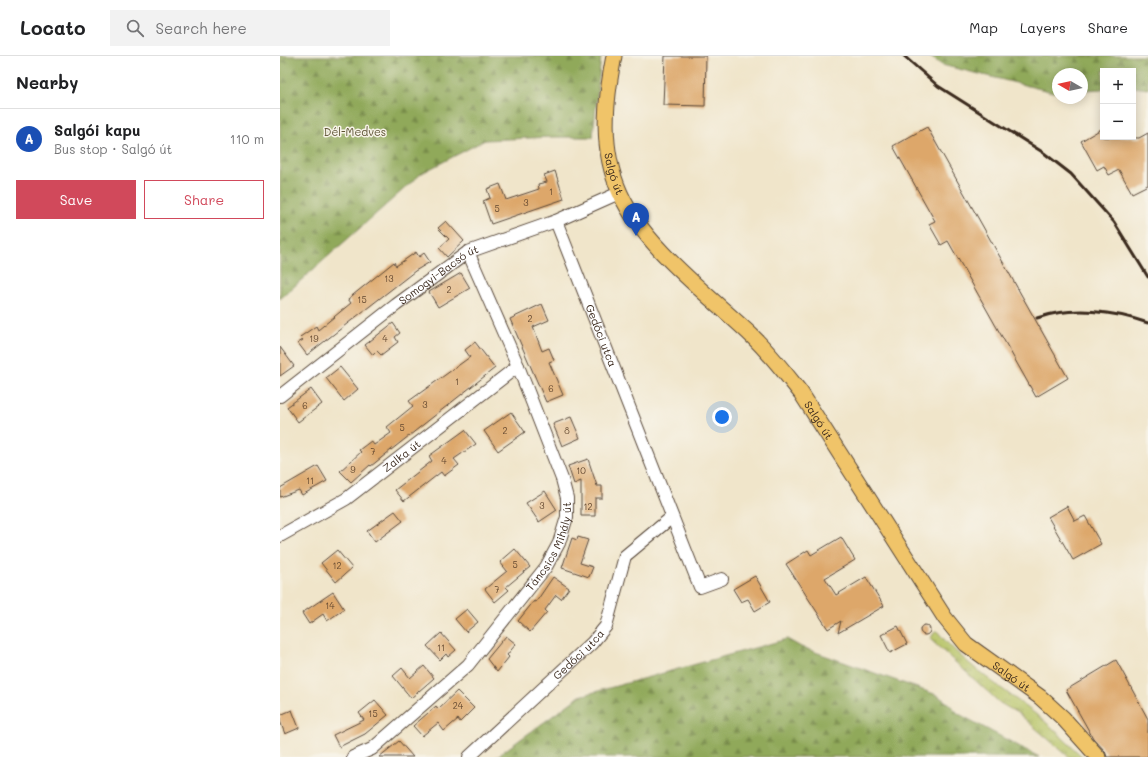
<!DOCTYPE html>
<html lang="en">
<head>
<meta charset="utf-8">
<style>
	body { margin:0; font-family:Mali,sans-serif; background:#f2f2f2; color:#202124 }
	.controls { position:absolute; right:12px; top:12px; display:grid; overflow:hidden; border-radius:0px; box-shadow:0 2px 10px #0003 }
	.controls button { width:36px; height:36px; display:grid; place-items:center; padding:0; border:0; border-bottom:1px solid #e0e0e0; background:#fff; color:#202124; font:20px sans-serif }
	.compass { position:absolute; left:772px; top:12px; width:36px; height:36px; border-radius:50%; background:#fff; box-shadow:0 2px 10px #0003; rotate:279deg }
	.you { position:absolute; left:442px; top:361px; width:14px; height:14px; margin:-10px; border:3px solid #fff; border-radius:50%; background:#1a73e8; box-shadow:0 0 0 6px #1a73e833 }
	.badge { display:grid; place-items:center; width:26px; height:26px; border-radius:50%; background:#d1495b; color:#fff; font-size:13px; font-weight:700 }
	.pin { position:absolute; translate:-50% -33px; filter:drop-shadow(0 1px 2px #0008) }
	.pin::after { content:''; position:absolute; top:21px; width:14px; height:12px; background:inherit; clip-path:polygon(0 0,100% 0,50% 100%) }
	.list { margin:0; padding:0; list-style:none }
	h2 { display:flex; justify-content:space-between; align-items:center; height:52px; margin:0; padding:0 16px; font-size:17px }
	h2 small { font-size:13px; font-weight:400; color:#757577 }
	.list li { display:grid; grid-template-columns:26px 1fr auto; gap:12px; align-items:center; box-sizing:border-box; height:60px; padding:0 16px; border-top:1px solid #e0e0e0 }
	.list b { display:block; font-size:15px; white-space:nowrap }
	.list p { margin:0; font-size:13px; white-space:nowrap; color:#757577 }
	.list em { font-size:13px; font-style:normal; color:#757577 }
	.actions { display:flex; gap:8px; padding:12px 16px }
	.actions a { flex:1; padding:9px 0; border:1px solid #d1495b; border-radius:0px; text-align:center; font-size:14px; color:#d1495b }
	.actions .main { background:#d1495b; color:#fff }
	.icon { flex:none; width:22px; height:22px; fill:none; stroke:currentColor; stroke-width:2; stroke-linecap:round; stroke-linejoin:round }
	.map { position:relative; flex:none; width:868px; height:701px; overflow:hidden }
	header { display:flex; align-items:center; gap:24px; box-sizing:border-box; height:56px; padding:0 20px; background:#fff; border-bottom:1px solid #e0e0e0 }
	header strong { font-size:19px }
	nav { display:flex; gap:22px; margin-inline-start:auto; font-size:14px }
	.search { width:280px; height:36px; background:#f2f2f2; display:flex; align-items:center; gap:10px; box-sizing:border-box; padding:0 14px; border-radius:0px; color:#757577; font-size:15px }
	main { display:flex }
	aside { flex:1; background:#fff }
	.map>svg:first-child { display:block }
	.grass { fill:url(#grass-tufts); stroke:#787642 }
	.forest { fill:url(#forest-firs); stroke:#666a3c }
	.building { fill:#dda76a }
	.lines { fill:none; stroke-linecap:round; stroke-linejoin:round }
	.minor-casing { stroke:#564638; stroke-width:14 }
	.major-casing { stroke:#564638; stroke-width:17 }
	.minor { stroke:#fff; stroke-width:12 }
	.major { stroke:#f0c469; stroke-width:15 }
	.rail { stroke:#3b2a1e; stroke-width:3 }
	.labels { text-anchor:middle; stroke-width:3; stroke-linejoin:round; paint-order:stroke }
	.number-label { font-size:9px; fill:#644931 }
	.park-label { font-size:11px; fill:#5a5030; stroke:#f7f3e8 }
	.street-label { font-size:11px; fill:#3b2a1e; stroke:#f7f3e8 }
</style>
</head>
<body>
<header>
<strong>Locato</strong>
<div class="search"><svg class="icon" aria-label="search" viewBox="0 0 24 24"><circle cx="10" cy="10" r="6"/><path d="M15 15l6 6"/></svg>Search here</div>
<nav><a>Map</a><a>Layers</a><a>Share</a></nav>
</header>
<main>
<aside>
<h2>Nearby<small></small></h2>
<ul class="list">
<li><span class="badge" style="background:#1a4fb4">A</span><div><b>Salgói kapu</b><p>Bus stop · Salgó út</p></div><em>110 m</em></li>
</ul>
<div class="actions"><a class="main">Save</a><a>Share</a></div>
</aside>
<div class="map">
<svg width="868" height="701" viewBox="0 0 868 701">
	<defs>
		<pattern id="grass-tufts" width="24" height="20" patternUnits="userSpaceOnUse"><rect width="24" height="20" fill="#b6c365"/><path d="M3 7l-1-3M5 7V3M7 7l1-3M15 17l-1-3M17 17v-4M19 17l1-3" fill="none" stroke="#959f53"/></pattern>
		<pattern id="forest-firs" width="22" height="20" patternUnits="userSpaceOnUse"><rect width="22" height="20" fill="#90a95a"/><path d="M5 1l3.5 6h-7zM16 11l3.5 6h-7z" fill="#778a4a"/></pattern>
	</defs>
	<rect width="100%" height="100%" fill="#f7f3e8"/>
	<filter id="ink" filterUnits="userSpaceOnUse"><feTurbulence type="fractalNoise" baseFrequency=".025" numOctaves="2"/><feDisplacementMap in="SourceGraphic" scale="8" xChannelSelector="R" yChannelSelector="G"/><feConvolveMatrix kernelMatrix="1 2 1 2 8 2 1 2 1" color-interpolation-filters="sRGB"/></filter>
	<filter id="wash" filterUnits="userSpaceOnUse"><feTurbulence type="fractalNoise" baseFrequency=".012" numOctaves="4" result="noise"/><feDisplacementMap in="SourceGraphic" scale="16" xChannelSelector="R" yChannelSelector="G"/><feGaussianBlur stdDeviation="0.9" result="paint"/><feColorMatrix in="noise" values="0 0 0 0 0 0 0 0 0 0 0 0 0 0 0 0 0 1.4 0 .05"/><feComposite in="paint" operator="in"/></filter>
	<g filter="url(#wash)">
		<rect width="100%" height="100%" fill="#f0e5ca"/>
		<!-- grass -->
		<path class="grass" d="M656,574c29,36 71,61 106,89 15,12 27,26 41,38h-14l-50,-43 -19,-11 -70,-64z"/>
		<!-- forest -->
		<g class="forest">
			<polygon points="0,0 321,0 313,81 273,81 205,84 142,117 0,243"/>
			<polygon points="649,0 868,0 868,33 853,31 853,15 823,15 823,33 802,34 802,18 778,18 778,36 773,36 662,9"/>
			<polygon points="507,583 521,591 657,639 668,647 679,658 759,701 216,701 300,640"/>
		</g>
		<g id="blocks">
			<!-- building -->
			<g class="building">
				<polygon points="385,0 426,0 425,50 383,49"/>
				<polygon points="647,71 788,322 756,341 668,185 661,189 649,168 655,165 613,90"/>
				<polygon points="823,72 823,81 859,82 868,77 868,129 852,137 839,114 829,119 824,110 817,114 801,85"/>
				<polygon points="275,115 284,143 211,168 203,145 210,142 207,133 220,128 226,144 259,133 258,128 267,126 264,119"/>
				<polygon points="166,165 184,185 167,201 159,192 169,183 158,172"/>
				<polygon points="136,196 139,201 144,197 150,206 135,215 27,299 18,287 23,284 20,281 36,270 38,274 71,247 68,243 114,206 116,210"/>
				<polygon points="181,217 190,232 158,251 149,236"/>
				<polygon points="262,248 269,264 253,271 262,295 269,292 274,304 269,306 283,339 266,346 230,263"/>
				<polygon points="113,267 120,277 115,281 118,286 101,299 97,295 93,299 85,289"/>
				<polygon points="195,286 215,312 106,398 91,410 90,409 71,426 60,415 81,396 79,394 91,385 94,389 111,377 107,371 133,350 129,345 190,301 185,294"/>
				<polygon points="0,291 14,310 0,320"/>
				<polygon points="60,311 78,333 64,345 46,322"/>
				<polygon points="31,333 42,348 18,366 7,351"/>
				<polygon points="231,356 245,376 218,395 204,375"/>
				<polygon points="291,361 300,382 282,390 273,368"/>
				<polygon points="185,374 196,388 174,403 179,409 164,420 161,416 124,445 115,434 152,405 149,400"/>
				<polygon points="308,403 317,430 322,430 322,442 315,442 315,460 301,460 301,425 294,428 288,410"/>
				<polygon points="38,410 47,425 22,439 19,434 0,441 0,432"/>
				<polygon points="265,435 277,454 259,466 246,447"/>
				<polygon points="787,450 795,465 805,460 821,488 793,504 768,461"/>
				<polygon points="115,455 123,465 95,486 87,475"/>
				<polygon points="298,481 308,484 300,507 313,511 309,521 282,512 292,482 297,484"/>
				<polygon points="561,481 575,504 545,522 556,539 586,521 604,550 558,577 561,565 548,573 506,508 528,494 531,499"/>
				<polygon points="235,493 250,511 226,531 229,534 215,546 205,533 227,515 220,506"/>
				<polygon points="57,494 72,512 56,526 41,507"/>
				<polygon points="475,520 490,546 475,555 468,543 461,546 453,533"/>
				<polygon points="273,521 289,532 281,543 276,539 265,554 267,556 250,576 238,565 254,545 256,546"/>
				<polygon points="53,536 64,553 47,565 43,558 29,568 22,557"/>
				<polygon points="187,553 198,566 186,576 175,563"/>
				<circle cx="645" cy="574" r="5"/>
				<polygon points="618,570 627,588 610,597 601,579"/>
				<polygon points="161,577 176,594 168,601 166,598 160,604 147,590"/>
				<polygon points="226,580 236,588 227,599 229,601 217,616 207,603"/>
				<polygon points="836,604 868,663 868,701 827,701 825,695 813,682 786,634"/>
				<polygon points="144,610 154,622 131,642 113,620 122,612 130,622"/>
				<polygon points="177,635 194,652 180,666 178,663 164,675 158,667 142,680 133,670 156,650 158,653"/>
				<polygon points="95,644 108,659 85,678 59,691 53,679 84,664 79,657"/>
				<polygon points="12,654 19,672 5,678 0,665 0,659"/>
				<polygon points="119,685 133,701 99,701"/>
			</g>
		</g>
	</g>
	<g filter="url(#ink)">
		<use href="#blocks" fill-opacity="0" stroke="#564638" stroke-width="1"/>
		<g class="lines">
			<!-- minor casing -->
			<g class="minor-casing">
				<g id="minor">
					<path id="s1" d="M276,165l144,366 22,-8"/>
					<path id="s2" d="M0,340l116,-91 72,-53 88,-31 63,-28"/>
					<path id="s3" d="M0,480l66,-37 172,-133"/>
					<path id="s4" d="M73,701l19,-8 96,-84 78,-98 13,-24 8,-26v-19l-5,-19 -44,-113 -50,-114"/>
					<path id="s5" d="M189,701l123,-114 14,-17 19,-70 47,-39"/>
				</g>
			</g>
			<!-- major casing -->
			<g class="major-casing">
				<g id="major">
					<path id="s6" d="M334,0c-9,46 -14,93 6,137 24,54 89,102 131,142 19,18 34,38 50,58l144,225 21,26 74,53 23,21 35,39"/>
				</g>
			</g>
			<!-- minor -->
			<use href="#minor" class="minor"/>
			<!-- major -->
			<use href="#major" class="major"/>
			<!-- rail -->
			<g class="rail">
				<polyline points="624,0 658,30 764,97 791,118 834,166 868,221"/>
				<path d="M757,262c35,-12 77,-7 111,5"/>
			</g>
		</g>
	</g>
	<g class="labels">
		<!-- number labels -->
		<g class="number-label">
			<text x="271" y="139">1</text>
			<text x="246" y="150">3</text>
			<text x="217" y="156">5</text>
			<text x="109" y="226">13</text>
			<text x="169" y="237">2</text>
			<text x="82" y="247">15</text>
			<text x="250" y="266">2</text>
			<text x="34" y="286">19</text>
			<text x="105" y="286">4</text>
			<text x="177" y="329">1</text>
			<text x="271" y="336">6</text>
			<text x="145" y="352">3</text>
			<text x="25" y="353">6</text>
			<text x="122" y="375">5</text>
			<text x="225" y="378">2</text>
			<text x="287" y="378">8</text>
			<text x="93" y="399">7</text>
			<text x="164" y="408">4</text>
			<text x="73" y="417">9</text>
			<text x="301" y="418">10</text>
			<text x="30" y="428">11</text>
			<text x="262" y="453">3</text>
			<text x="308" y="454">12</text>
			<text x="235" y="512">5</text>
			<text x="57" y="513">12</text>
			<text x="217" y="537">7</text>
			<text x="50" y="553">14</text>
			<text x="161" y="595">11</text>
			<text x="178" y="653">24</text>
			<text x="93" y="661">15</text>
		</g>
		<!-- park labels -->
		<g class="park-label">
			<text x="75" y="80">Dél-Medves</text>
		</g>
		<!-- street labels -->
		<g class="street-label">
			<text dy="4" stroke="none"><textPath href="#s6" startOffset="119">Salgó út</textPath></text>
			<text dy="4" stroke="none"><textPath href="#s2" startOffset="200">Somogyi-Bacsó út</textPath></text>
			<text dy="4" stroke="none"><textPath href="#s1" startOffset="123">Gedőci utca</textPath></text>
			<text dy="4" stroke="none"><textPath href="#s6" startOffset="443">Salgó út</textPath></text>
			<text dy="4" stroke="none"><textPath href="#s3" startOffset="146">Zalka út</textPath></text>
			<text dy="4" stroke="none"><textPath href="#s4" startOffset="294">Táncsics Mihály út</textPath></text>
			<text dy="4" stroke="none"><textPath href="#s5" startOffset="150">Gedőci utca</textPath></text>
			<text dy="4" stroke="none"><textPath href="#s6" startOffset="767">Salgó út</textPath></text>
		</g>
	</g>
</svg>
<div class="controls">
<button>+</button>
<button>−</button>
</div>
<svg class="compass" viewBox="-18 -18 36 36"><path d="M0-13l5 13h-10z" fill="#e53935"/><path d="M0 13l5-13h-10z" fill="#757577"/></svg>
<div class="you"></div>
<div class="pin badge" style="left:356px;top:180px;background:#1a4fb4">A</div>
</div>
</main>
</body>
</html>
